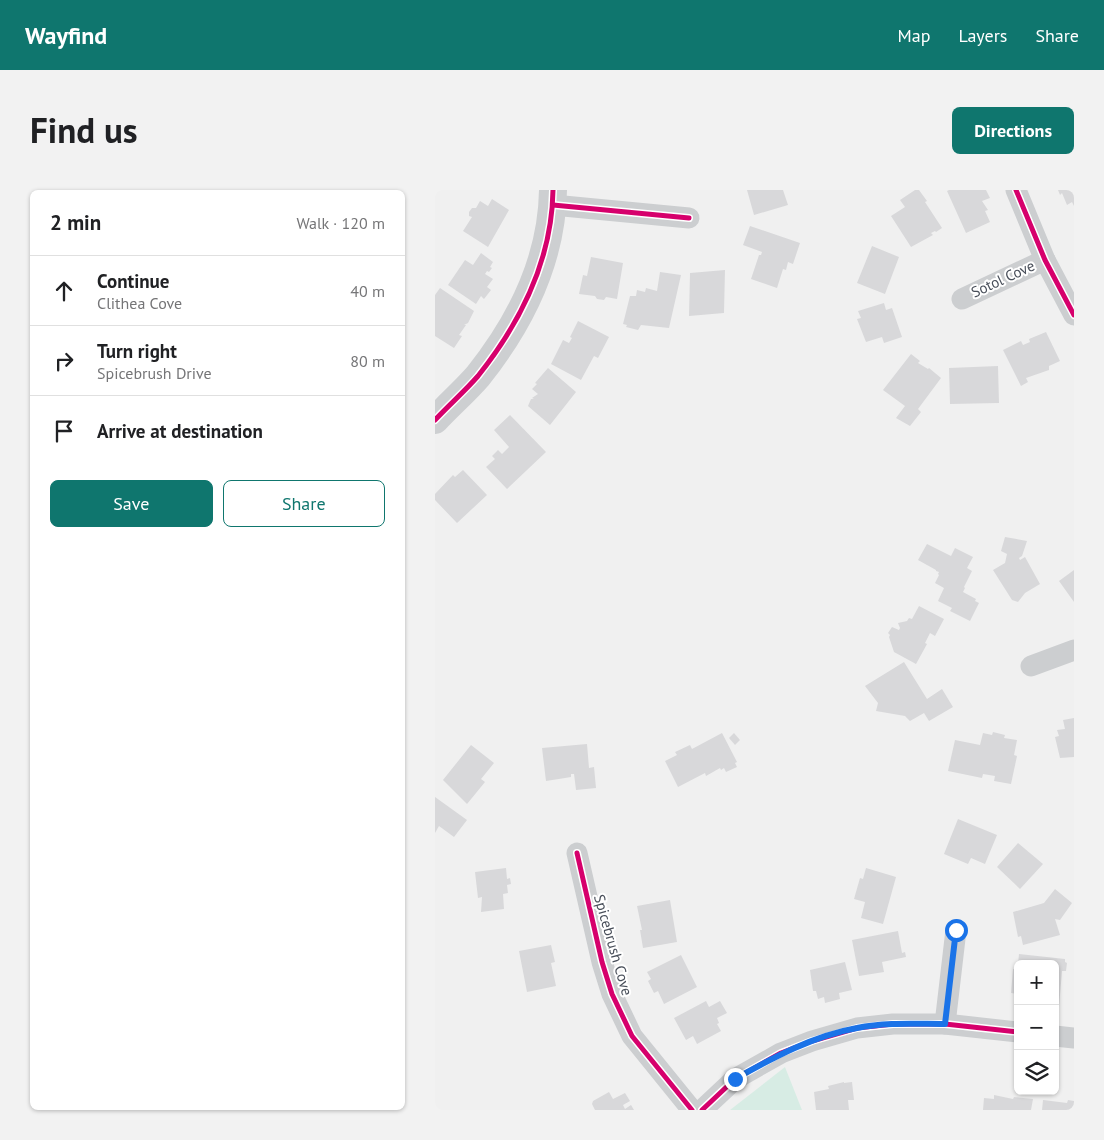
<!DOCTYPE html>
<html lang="en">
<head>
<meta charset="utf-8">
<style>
	body { margin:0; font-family:"PT Sans",sans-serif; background:#f2f2f2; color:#202124 }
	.controls { position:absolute; right:15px; bottom:15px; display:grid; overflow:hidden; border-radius:8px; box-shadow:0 1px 4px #0004 }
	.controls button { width:45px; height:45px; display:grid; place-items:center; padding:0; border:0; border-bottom:1px solid #e0e0e0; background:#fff; color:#202124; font:25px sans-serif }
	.stop { position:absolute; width:15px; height:15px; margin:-11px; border:4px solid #1a73e8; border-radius:50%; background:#fff }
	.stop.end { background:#1a73e8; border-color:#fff; box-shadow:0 1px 5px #0008 }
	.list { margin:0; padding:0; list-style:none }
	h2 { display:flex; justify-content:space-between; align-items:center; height:65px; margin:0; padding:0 20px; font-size:21px }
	h2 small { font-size:16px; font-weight:400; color:#757577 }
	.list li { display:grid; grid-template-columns:32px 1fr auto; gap:15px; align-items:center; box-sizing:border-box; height:70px; padding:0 20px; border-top:1px solid #e0e0e0 }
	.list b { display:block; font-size:19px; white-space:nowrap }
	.list p { margin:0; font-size:16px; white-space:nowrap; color:#757577 }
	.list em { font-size:16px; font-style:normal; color:#757577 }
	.actions { display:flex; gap:10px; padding:15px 20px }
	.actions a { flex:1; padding:11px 0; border:1px solid #0f766e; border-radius:8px; text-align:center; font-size:18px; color:#0f766e }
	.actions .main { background:#0f766e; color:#fff }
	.icon { flex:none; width:28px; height:28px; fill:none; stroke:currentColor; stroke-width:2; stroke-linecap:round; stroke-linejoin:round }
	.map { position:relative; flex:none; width:639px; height:920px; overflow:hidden; border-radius:8px }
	header { display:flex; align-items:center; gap:30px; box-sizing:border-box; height:70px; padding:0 25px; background:#0f766e; color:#fff }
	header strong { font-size:24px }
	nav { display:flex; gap:28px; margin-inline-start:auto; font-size:18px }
	.intro { display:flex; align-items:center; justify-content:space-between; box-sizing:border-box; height:120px; padding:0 30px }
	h1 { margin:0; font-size:35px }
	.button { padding:12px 22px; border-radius:8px; background:#0f766e; color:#fff; font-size:18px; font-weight:700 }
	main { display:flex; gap:30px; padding:0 30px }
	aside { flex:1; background:#fff; border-radius:8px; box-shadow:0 1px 4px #0004 }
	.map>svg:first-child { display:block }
	.green { fill:#d7ece4 }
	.building { fill:#d8d8da }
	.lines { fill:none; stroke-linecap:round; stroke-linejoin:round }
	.street { stroke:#ccced0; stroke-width:21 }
	.secondary { stroke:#cdcfd1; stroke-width:28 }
	.cycleway-casing { stroke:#fff; stroke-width:8 }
	.cycleway { stroke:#d6006c; stroke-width:5 }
	.route { stroke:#1a73e8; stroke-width:6 }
	.labels { text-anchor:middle; stroke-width:4; stroke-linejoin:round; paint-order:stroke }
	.street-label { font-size:15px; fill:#494f5a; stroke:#fff }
</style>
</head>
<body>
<header>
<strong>Wayfind</strong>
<nav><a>Map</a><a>Layers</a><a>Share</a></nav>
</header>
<div class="intro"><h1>Find us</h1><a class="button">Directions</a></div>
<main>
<aside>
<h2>2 min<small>Walk · 120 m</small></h2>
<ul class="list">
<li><svg class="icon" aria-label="ahead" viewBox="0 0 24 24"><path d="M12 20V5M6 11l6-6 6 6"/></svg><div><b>Continue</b><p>Clithea Cove</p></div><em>40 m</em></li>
<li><svg class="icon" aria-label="right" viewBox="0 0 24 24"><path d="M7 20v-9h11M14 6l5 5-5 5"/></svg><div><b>Turn right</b><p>Spicebrush Drive</p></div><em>80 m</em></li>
<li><svg class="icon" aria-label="arrive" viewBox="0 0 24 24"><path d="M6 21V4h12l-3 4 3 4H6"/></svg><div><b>Arrive at destination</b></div></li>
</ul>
<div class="actions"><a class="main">Save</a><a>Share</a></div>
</aside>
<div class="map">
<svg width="639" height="920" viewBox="0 0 639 920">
	<rect width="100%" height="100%" fill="#f0f0f0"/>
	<!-- green -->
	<polygon class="green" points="350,877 367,920 295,920"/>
	<!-- building -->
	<g class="building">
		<polygon points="312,0 348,0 353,15 319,25"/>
		<polygon points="480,0 484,0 492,11 490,12 507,38 501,42 500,41 496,43 498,45 476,57 456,26 470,17 465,10"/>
		<polygon points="514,0 551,0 555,8 547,11 553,20 550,21 555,32 531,43 512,1"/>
		<polygon points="623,0 639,0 639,16 637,12 632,15 627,3 625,5"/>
		<polygon points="57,9 74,20 53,57 28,41 37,27 34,26 34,22 37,18 41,18 45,11 53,16"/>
		<polygon points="315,36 365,53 358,74 353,72 351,80 348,79 342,98 316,89 324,65 326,65 327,62 308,55"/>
		<polygon points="437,56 464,67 450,104 422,93"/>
		<polygon points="46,63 58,72 55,77 57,78 54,82 52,81 50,84 58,89 52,97 56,100 49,109 46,106 41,114 13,95 30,70 38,75"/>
		<polygon points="156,67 188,73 182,109 171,107 169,110 162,109 160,106 144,104 148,85 152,86"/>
		<polygon points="290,80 289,123 254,126 255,83"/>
		<polygon points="225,82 246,85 234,138 206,135 203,140 191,137 192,135 188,134 195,106 201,106 202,100 210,102 211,98 222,101"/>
		<polygon points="5,98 39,121 33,133 29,135 31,135 24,145 27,146 19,158 0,146 0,105"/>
		<polygon points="449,113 451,120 457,118 467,147 449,153 447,147 431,152 422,129 426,128 423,121"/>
		<polygon points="143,131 174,147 163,168 159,166 146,190 116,174 128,150 134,153 137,148 135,147"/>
		<polygon points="611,142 625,171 614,176 614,180 591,188 593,192 586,196 568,160 586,151 588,155 595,152 594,149"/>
		<polygon points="476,164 485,171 483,173 493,179 494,178 506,188 483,219 486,222 475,236 461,228 470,216 448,200"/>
		<polygon points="563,176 564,213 515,214 514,178"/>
		<polygon points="113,178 141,202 115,235 93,216 96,209 99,209 97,208 103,204 97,199 102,194 100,193"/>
		<polygon points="75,225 111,262 72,299 51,277 60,269 57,266 63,260 67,264 74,257 59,240"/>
		<polygon points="28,280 52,305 22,333 0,310 0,304 18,285 20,287"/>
		<polygon points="570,347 592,351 587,366 584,368 585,370 590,367 605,394 590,403 583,412 577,410 558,380 570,373 572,364 566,361"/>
		<polygon points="492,354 516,366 520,358 538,367 532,378 537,381 529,397 530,398 528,402 541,409 540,411 544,413 535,431 515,421 517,418 503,411 509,398 500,393 504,385 503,384 504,382 501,381 501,380 483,370"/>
		<polygon points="639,380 639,412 624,391"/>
		<polygon points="484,416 509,429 500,446 495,443 490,453 492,454 481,474 459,462 454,447 455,445 453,443 457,437 464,440 465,438 463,433 472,431 474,428 477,429"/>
		<polygon points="469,472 492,509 507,499 518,517 494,531 489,523 475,531 470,526 441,521 443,513 430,496"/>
		<polygon points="639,528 639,567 625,568 620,547 624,546 622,540 630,539 628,530"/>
		<polygon points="558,542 570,545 569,548 582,550 579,565 582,566 576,594 559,591 560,586 548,584 547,588 513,581 520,550 545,555 548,543 557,545"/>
		<polygon points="287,543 302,572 300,573 302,577 291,582 289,578 286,580 285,578 271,586 270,583 243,597 230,571 242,565 240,562 255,555 257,559"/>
		<polygon points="299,543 305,550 300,555 294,548"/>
		<polygon points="152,554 154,578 159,577 161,598 141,600 139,584 136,584 136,587 130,588 111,591 107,558"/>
		<polygon points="36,555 59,573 46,589 50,592 32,614 8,590"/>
		<polygon points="0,607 32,630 19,647 4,636 0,643"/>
		<polygon points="523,629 562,645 550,674 536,668 533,674 509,664"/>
		<polygon points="583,653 608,674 585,699 562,677"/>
		<polygon points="71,678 72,689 75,688 76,694 72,695 73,703 68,704 69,719 46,722 47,707 43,708 40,682"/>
		<polygon points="431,678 461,687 448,734 426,728 430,712 419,709 425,688 428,689"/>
		<polygon points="620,699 637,713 625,730 620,729 625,745 588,755 586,746 583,747 578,722 609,713"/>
		<polygon points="235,710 242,752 208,758 205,740 207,740 202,716"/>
		<polygon points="463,741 467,763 470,762 471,767 447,772 449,782 424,786 417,750"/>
		<polygon points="116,755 120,772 116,773 121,796 92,802 84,761"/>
		<polygon points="584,764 630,769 630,772 632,773 631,781 627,781 624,817 620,816 620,774 583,774"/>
		<polygon points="246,765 262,797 229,814 223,801 219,803 213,791 216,789 212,782"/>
		<polygon points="410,772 417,800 404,803 405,809 390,813 389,807 383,809 381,801 378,801 375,780"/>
		<polygon points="578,779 583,780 583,804 576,803"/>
		<polygon points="271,811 274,817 285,811 292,823 282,828 284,833 282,834 286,841 262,854 258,846 251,850 239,828"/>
		<polygon points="409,892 409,893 417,892 419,910 413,910 414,920 381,920 379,902 394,899 393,896"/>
		<polygon points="174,902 178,909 190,903 195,911 188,915 190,919 196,915 199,920 160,920 157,914 158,911"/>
		<polygon points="559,905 578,909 579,907 598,909 596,920 548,920 549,908 559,909"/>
		<polygon points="608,910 632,913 633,910 639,911 639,920 607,920"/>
	</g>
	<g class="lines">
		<!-- street -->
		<g class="street">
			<polyline points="581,0 610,70 639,125"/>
			<polyline points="118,15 254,28"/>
			<polyline points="527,109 610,70"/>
			<polyline points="596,476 639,460"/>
			<polyline points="142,663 167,772 177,804 197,846 257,920"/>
			<polyline points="510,834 521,740"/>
			<polyline points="620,846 639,848"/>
			<polyline points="267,920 300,889 346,863 377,851 422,838 458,834 510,834 583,842"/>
		</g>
		<!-- secondary -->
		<path class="secondary" d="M0,230c14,-15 30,-29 43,-44 43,-54 74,-116 75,-186"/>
		<!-- cycleway casing -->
		<g class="cycleway-casing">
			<g id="cycleway">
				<polyline points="581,0 610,70 639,125"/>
				<polyline points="118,15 254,28"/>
				<path d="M0,230c14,-15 30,-29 43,-44 43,-54 74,-116 75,-186"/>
				<polyline points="142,663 167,772 177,804 197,846 257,920"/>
				<polyline points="267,920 300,889 346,863 377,851 422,838 458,834 510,834 583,842"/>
			</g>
		</g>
		<!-- cycleway -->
		<use href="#cycleway" class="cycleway"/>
	</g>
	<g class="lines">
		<!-- route -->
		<path class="route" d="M300,889c39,-22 78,-43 122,-51 29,-6 59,-4 88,-4l11,-94"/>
	</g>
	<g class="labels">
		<!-- street labels -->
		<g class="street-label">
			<text transform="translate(568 89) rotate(-25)" y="5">Sotol Cove</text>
			<text transform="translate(178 755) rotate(74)" y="5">Spicebrush Cove</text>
		</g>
	</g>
</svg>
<div class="controls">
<button>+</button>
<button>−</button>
<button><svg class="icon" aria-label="layers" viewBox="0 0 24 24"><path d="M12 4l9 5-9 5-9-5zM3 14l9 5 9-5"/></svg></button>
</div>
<div class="stop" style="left:521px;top:740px"></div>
<div class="stop end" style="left:300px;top:889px"></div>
</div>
</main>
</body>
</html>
